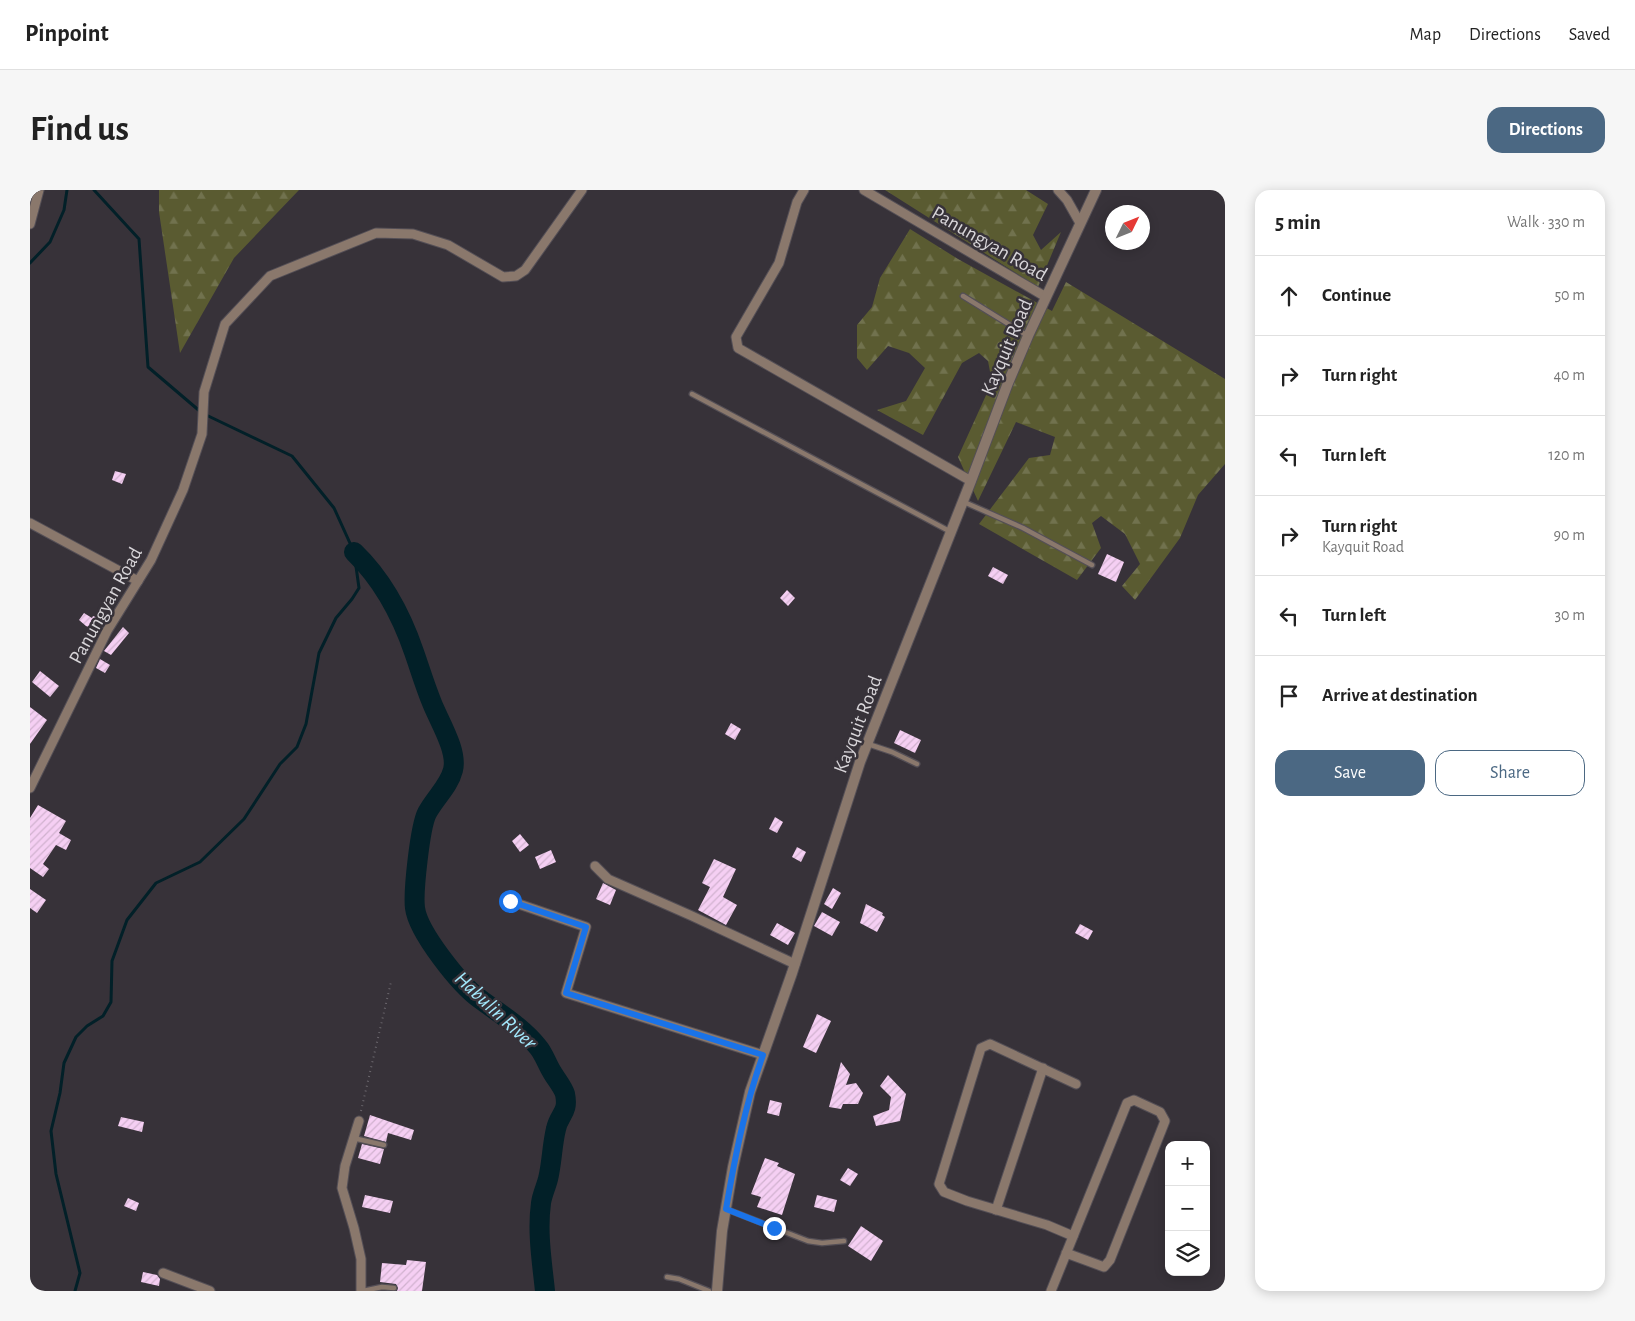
<!DOCTYPE html>
<html lang="en">
<head>
<meta charset="utf-8">
<style>
	body { margin:0; font-family:"Alegreya Sans",sans-serif; background:#f6f6f6; color:#222 }
	.controls { position:absolute; right:15px; bottom:15px; display:grid; overflow:hidden; border-radius:10px; box-shadow:0 2px 12px #0003 }
	.controls button { width:45px; height:45px; display:grid; place-items:center; padding:0; border:0; border-bottom:1px solid #e0e0e0; background:#fff; color:#222; font:25px sans-serif }
	.compass { position:absolute; left:1075px; top:15px; width:45px; height:45px; border-radius:50%; background:#fff; box-shadow:0 2px 12px #0003; rotate:47deg }
	.stop { position:absolute; width:15px; height:15px; margin:-11px; border:4px solid #1a73e8; border-radius:50%; background:#fff }
	.stop.end { background:#1a73e8; border-color:#fff; box-shadow:0 1px 5px #0008 }
	.list { margin:0; padding:0; list-style:none }
	h2 { display:flex; justify-content:space-between; align-items:center; height:65px; margin:0; padding:0 20px; font-size:21px }
	h2 small { font-size:16px; font-weight:400; color:#767676 }
	.list li { display:grid; grid-template-columns:32px 1fr auto; gap:15px; align-items:center; box-sizing:border-box; height:80px; padding:0 20px; border-top:1px solid #e0e0e0 }
	.list b { display:block; font-size:19px; white-space:nowrap }
	.list p { margin:0; font-size:16px; white-space:nowrap; color:#767676 }
	.list em { font-size:16px; font-style:normal; color:#767676 }
	.actions { display:flex; gap:10px; padding:15px 20px }
	.actions a { flex:1; padding:11px 0; border:1px solid #4b6883; border-radius:15px; text-align:center; font-size:18px; color:#4b6883 }
	.actions .main { background:#4b6883; color:#fff }
	.icon { flex:none; width:28px; height:28px; fill:none; stroke:currentColor; stroke-width:2; stroke-linecap:round; stroke-linejoin:round }
	.map { position:relative; flex:none; width:1195px; height:1101px; overflow:hidden; border-radius:15px }
	header { display:flex; align-items:center; gap:30px; box-sizing:border-box; height:70px; padding:0 25px; background:#fff; border-bottom:1px solid #e0e0e0 }
	header strong { font-size:24px }
	nav { display:flex; gap:28px; margin-inline-start:auto; font-size:18px }
	.intro { display:flex; align-items:center; justify-content:space-between; box-sizing:border-box; height:120px; padding:0 30px }
	h1 { margin:0; font-size:35px }
	.button { padding:12px 22px; border-radius:15px; background:#4b6883; color:#fff; font-size:18px; font-weight:700 }
	main { display:flex; gap:30px; padding:0 30px }
	aside { flex:1; background:#fff; border-radius:15px; box-shadow:0 2px 12px #0003 }
	.map>svg:first-child { display:block }
	.forest { fill:url(#forest-firs) }
	.lines { fill:none; stroke-linecap:round; stroke-linejoin:round }
	.stream { stroke:#022028; stroke-width:3 }
	.river { stroke:#022028; stroke-width:20 }
	.building { fill:url(#building-hatch) }
	.service-casing { stroke:#544f56; stroke-width:7 }
	.minor-casing { stroke:#544f56; stroke-width:11 }
	.tertiary-casing { stroke:#544f56; stroke-width:12 }
	.path { stroke:#6b676d; stroke-width:2; stroke-dasharray:1 4; stroke-linecap:butt }
	.service { stroke:#8a786c; stroke-width:4.5 }
	.minor { stroke:#8a786c; stroke-width:9 }
	.tertiary { stroke:#8a786c; stroke-width:10 }
	.route { stroke:#1a73e8; stroke-width:6 }
	.labels { text-anchor:middle; stroke-width:5; stroke-linejoin:round; paint-order:stroke }
	.street-label { font-size:20px; fill:#d8d5d9; stroke:#373239 }
	.water-label { font-size:21px; font-style:italic; fill:#a2e8fc; stroke:#373239 }
</style>
</head>
<body>
<header>
<strong>Pinpoint</strong>
<nav><a>Map</a><a>Directions</a><a>Saved</a></nav>
</header>
<div class="intro"><h1>Find us</h1><a class="button">Directions</a></div>
<main>
<div class="map">
<svg width="1195" height="1101" viewBox="0 0 1195 1101">
	<defs>
		<pattern id="forest-firs" width="22" height="20" patternUnits="userSpaceOnUse" patternTransform="scale(1.25)"><rect width="22" height="20" fill="#5a5b31"/><path d="M5 1l3.5 6h-7zM16 11l3.5 6h-7z" fill="#71724e"/></pattern>
		<pattern id="building-hatch" width="6" height="6" patternUnits="userSpaceOnUse" patternTransform="scale(1.25)"><rect width="6" height="6" fill="#f5cff3"/><path d="M-1 1l2-2M0 6l6-6M5 7l2-2" fill="none" stroke="#d1b2cf"/></pattern>
	</defs>
	<rect width="100%" height="100%" fill="#373239"/>
	<!-- forest -->
	<g class="forest">
		<polygon points="129,0 269,0 204,68 150,163 129,22"/>
		<polygon points="855,0 996,0 1018,14 1003,45 1011,60 1031,42 1008,97"/>
		<polygon points="880,39 928,69 1022,121 1036,92 1195,189 1195,274 1168,305 1150,348 1105,410 1092,396 1110,374 1095,344 1071,326 1062,333 1071,358 1047,390 949,334 999,268 1020,265 1025,247 986,232 948,311 928,267 962,192 958,171 949,163 932,173 893,245 847,220 876,211 895,178 879,163 858,156 837,180 827,168 827,135 842,117 850,88"/>
	</g>
	<g class="lines">
		<!-- stream -->
		<g class="stream">
			<polyline points="0,73 20,52 34,20 37,0"/>
			<polyline points="45,1101 50,1083 26,984 21,941 30,903 34,873 46,847 57,836 73,826 81,812 82,771 97,730 126,693 170,672 214,629 250,574 267,557 276,534 289,463 306,428 322,409 329,398 324,362 304,318 262,266 172,223 118,177 109,49 64,0"/>
		</g>
		<!-- river -->
		<path class="river" d="M324,362c29,28 47,62 60,100 6,17 11,34 18,51 7,18 26,48 21,67 -4,16 -18,28 -26,43 -7,14 -14,79 -12,95 3,24 45,77 65,91 20,15 42,28 58,48 6,7 9,17 14,25 4,7 11,15 13,22 4,19 -6,20 -9,35 -4,16 -4,34 -8,50 -2,8 -6,16 -7,24 -4,29 1,59 4,88"/>
	</g>
	<!-- building -->
	<g class="building">
		<polygon points="85,281 96,284 92,294 82,290"/>
		<polygon points="1077,364 1094,372 1086,392 1068,384"/>
		<polygon points="963,377 978,385 973,394 958,386"/>
		<polygon points="757,400 765,408 758,416 750,408"/>
		<polygon points="54,423 62,428 63,426 76,431 70,442 56,436 49,430"/>
		<polygon points="93,437 99,443 81,465 74,461"/>
		<polygon points="70,469 80,475 75,483 66,478"/>
		<polygon points="10,481 29,496 20,507 2,492"/>
		<polygon points="0,517 17,530 0,554"/>
		<polygon points="701,533 711,539 705,550 695,544"/>
		<polygon points="870,540 891,550 885,563 864,553"/>
		<polygon points="8,615 36,631 29,643 41,650 36,660 26,655 13,674 19,679 13,687 0,678 0,628"/>
		<polygon points="745,627 753,632 747,643 739,639"/>
		<polygon points="490,644 499,655 490,662 482,651"/>
		<polygon points="767,657 776,662 771,672 762,667"/>
		<polygon points="521,660 526,672 510,679 505,667"/>
		<polygon points="684,669 706,679 693,707 707,715 696,735 668,720 680,697 672,693"/>
		<polygon points="573,693 586,700 580,715 566,709"/>
		<polygon points="803,698 811,703 802,719 794,714"/>
		<polygon points="0,699 16,710 7,723 0,718"/>
		<polygon points="836,714 853,723 852,725 855,727 847,742 830,733"/>
		<polygon points="792,722 810,732 802,746 784,736"/>
		<polygon points="747,733 765,743 758,755 740,745"/>
		<polygon points="1050,734 1063,741 1058,750 1045,743"/>
		<polygon points="787,824 801,831 786,863 773,857"/>
		<polygon points="811,872 820,884 816,895 826,893 833,903 828,914 813,914 811,919 799,917"/>
		<polygon points="858,885 876,904 870,931 846,936 843,926 859,920 861,907 850,896"/>
		<polygon points="740,910 752,913 749,926 737,923"/>
		<polygon points="340,925 384,940 381,950 358,943 356,952 334,946"/>
		<polygon points="91,927 114,932 112,942 88,936"/>
		<polygon points="332,954 354,959 350,974 328,968"/>
		<polygon points="735,968 749,973 747,976 765,984 752,1025 727,1017 731,1007 721,1004"/>
		<polygon points="818,978 828,984 820,996 810,990"/>
		<polygon points="335,1005 363,1011 360,1023 332,1017"/>
		<polygon points="787,1005 807,1010 804,1022 784,1017"/>
		<polygon points="98,1008 109,1013 106,1021 94,1016"/>
		<polygon points="831,1036 853,1051 841,1071 818,1056"/>
		<polygon points="377,1070 396,1072 392,1101 367,1101 368,1098 366,1094 350,1092 352,1073 376,1075"/>
		<polygon points="113,1082 127,1085 130,1089 129,1096 111,1092"/>
	</g>
	<g class="lines">
		<!-- service casing -->
		<g class="service-casing">
			<g id="service">
				<polyline points="933,106 998,146"/>
				<polyline points="662,204 921,342"/>
				<polyline points="934,312 993,338 1062,375"/>
				<polyline points="838,554 862,562 887,574"/>
				<polyline points="323,948 354,955"/>
				<polyline points="696,1019 778,1051 792,1053 814,1051"/>
				<polyline points="637,1087 649,1089 679,1101"/>
				<polyline points="333,1101 352,1097 364,1098"/>
			</g>
		</g>
		<!-- minor casing -->
		<g class="minor-casing">
			<g id="minor">
				<polyline points="774,0 767,12 749,73 706,147 708,158 941,291"/>
				<polyline points="834,0 1016,107"/>
				<polyline points="1028,0 1037,10 1050,33"/>
				<polyline points="0,34 9,0"/>
				<polyline points="0,333 108,391"/>
				<polyline points="0,598 77,441 121,370 153,300 172,244 174,202 195,134 240,86 346,43 383,44 418,55 473,87 486,86 495,80 552,0"/>
				<polyline points="565,676 578,689 662,726 765,774"/>
				<polyline points="480,711 556,737 536,803 733,865"/>
				<polyline points="329,931 315,976 312,998 324,1038 331,1069 331,1101"/>
				<polyline points="966,1020 1013,878"/>
				<polyline points="1043,1046 1017,1035 937,1011 914,1002 909,994 951,858 960,854 1046,894"/>
				<polyline points="133,1083 180,1101"/>
				<polyline points="1021,1101 1097,913 1104,910 1130,922 1135,931 1080,1070 1074,1077 1036,1063"/>
			</g>
		</g>
		<!-- tertiary casing -->
		<g class="tertiary-casing">
			<polyline id="tertiary" points="687,1101 692,1041 703,977 720,902 762,783 830,572 941,291 978,193 998,146 1066,0"/>
		</g>
		<!-- path -->
		<polyline class="path" points="331,921 361,792"/>
		<!-- service -->
		<use href="#service" class="service"/>
		<!-- minor -->
		<use href="#minor" class="minor"/>
		<!-- tertiary -->
		<use href="#tertiary" class="tertiary"/>
	</g>
	<g class="lines">
		<!-- route -->
		<path class="route" d="M480,711l76,26 -20,66 197,62c-18,50 -28,102 -37,154l48,19"/>
	</g>
	<g class="labels">
		<!-- street labels -->
		<g class="street-label">
			<text transform="translate(960 53) rotate(30)" y="7">Panungyan Road</text>
			<text transform="translate(976 157) rotate(-67)" y="7">Kayquit Road</text>
			<text transform="translate(75 415) rotate(-61)" y="7">Panungyan Road</text>
			<text transform="translate(827 534) rotate(-69)" y="7">Kayquit Road</text>
		</g>
		<!-- water labels -->
		<g class="water-label">
			<text transform="translate(466 820) rotate(43)" y="7">Habulin River</text>
		</g>
	</g>
</svg>
<div class="controls">
<button>+</button>
<button>−</button>
<button><svg class="icon" aria-label="layers" viewBox="0 0 24 24"><path d="M12 4l9 5-9 5-9-5zM3 14l9 5 9-5"/></svg></button>
</div>
<svg class="compass" viewBox="-18 -18 36 36"><path d="M0-13l5 13h-10z" fill="#e53935"/><path d="M0 13l5-13h-10z" fill="#767676"/></svg>
<div class="stop" style="left:480px;top:711px"></div>
<div class="stop end" style="left:744px;top:1038px"></div>
</div>
<aside>
<h2>5 min<small>Walk · 330 m</small></h2>
<ul class="list">
<li><svg class="icon" aria-label="ahead" viewBox="0 0 24 24"><path d="M12 20V5M6 11l6-6 6 6"/></svg><div><b>Continue</b></div><em>50 m</em></li>
<li><svg class="icon" aria-label="right" viewBox="0 0 24 24"><path d="M7 20v-9h11M14 6l5 5-5 5"/></svg><div><b>Turn right</b></div><em>40 m</em></li>
<li><svg class="icon" aria-label="left" viewBox="0 0 24 24"><path d="M17 20v-9H6M10 6l-5 5 5 5"/></svg><div><b>Turn left</b></div><em>120 m</em></li>
<li><svg class="icon" aria-label="right" viewBox="0 0 24 24"><path d="M7 20v-9h11M14 6l5 5-5 5"/></svg><div><b>Turn right</b><p>Kayquit Road</p></div><em>90 m</em></li>
<li><svg class="icon" aria-label="left" viewBox="0 0 24 24"><path d="M17 20v-9H6M10 6l-5 5 5 5"/></svg><div><b>Turn left</b></div><em>30 m</em></li>
<li><svg class="icon" aria-label="arrive" viewBox="0 0 24 24"><path d="M6 21V4h12l-3 4 3 4H6"/></svg><div><b>Arrive at destination</b></div></li>
</ul>
<div class="actions"><a class="main">Save</a><a>Share</a></div>
</aside>
</main>
</body>
</html>
